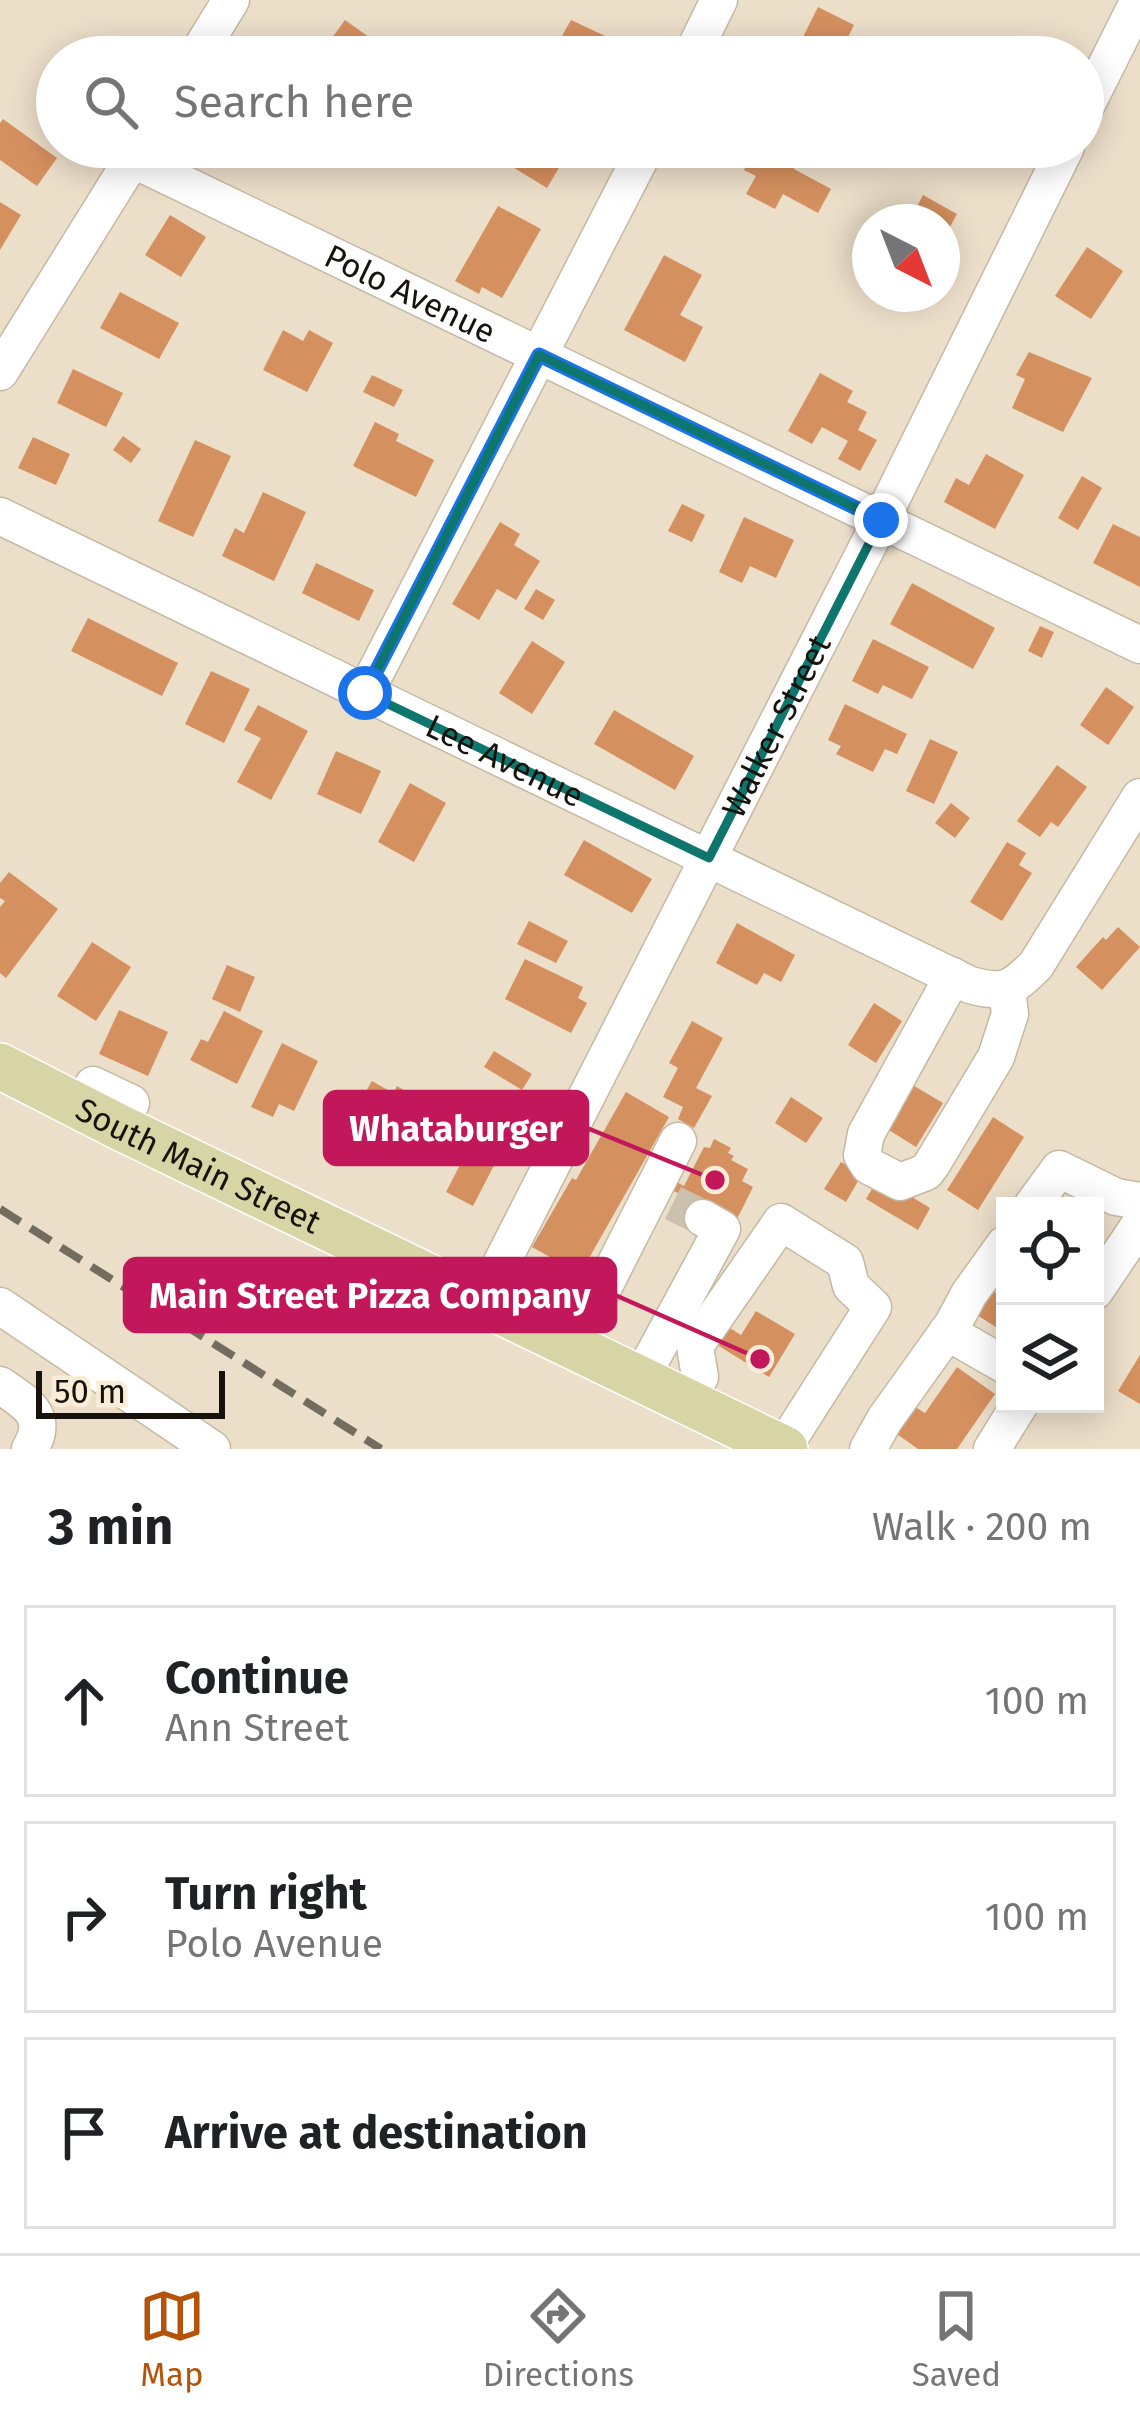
<!DOCTYPE html>
<html lang="en">
<head>
<meta charset="utf-8">
<style>
	body { margin:0; font-family:"Fira Sans",sans-serif; background:#f2f2f2; color:#202124 }
	.controls { position:absolute; right:36px; bottom:36px; display:grid; overflow:hidden; border-radius:0px; box-shadow:0 6px 30px #0003 }
	.controls button { width:108px; height:108px; display:grid; place-items:center; padding:0; border:0; border-bottom:3px solid #e0e0e0; background:#fff; color:#202124; font:60px sans-serif }
	.compass { position:absolute; left:852px; top:204px; width:108px; height:108px; border-radius:50%; background:#fff; box-shadow:0 6px 30px #0003; rotate:138deg }
	.scale { position:absolute; left:36px; bottom:30px; width:189px; box-sizing:border-box; padding-left:12px; border:6px solid #17130c; border-top:0; font-size:33px; line-height:42px; white-space:nowrap; color:#17130c; -webkit-text-stroke:9px #faedd7; paint-order:stroke }
	.stop { position:absolute; width:36px; height:36px; margin:-27px; border:9px solid #1a73e8; border-radius:50%; background:#fff }
	.stop.end { background:#1a73e8; border-color:#fff; box-shadow:0 3px 12px #0008 }
	.list { margin:0; padding:0; list-style:none }
	h2 { display:flex; justify-content:space-between; align-items:center; height:156px; margin:0; padding:0 48px; font-size:51px }
	h2 small { font-size:39px; font-weight:400; color:#757577 }
	.list li { display:grid; grid-template-columns:78px 1fr auto; gap:36px; align-items:center; box-sizing:border-box; height:192px; margin:0 24px 24px; padding:0 24px; border:3px solid #e0e0e0; border-radius:0px }
	.list b { display:block; font-size:45px; white-space:nowrap }
	.list p { margin:0; font-size:39px; white-space:nowrap; color:#757577 }
	.list em { font-size:39px; font-style:normal; color:#757577 }
	.icon { flex:none; width:66px; height:66px; fill:none; stroke:currentColor; stroke-width:2; stroke-linecap:round; stroke-linejoin:round }
	.map { position:relative; flex:none; width:1140px; height:1449px; overflow:hidden }
	.search { position:absolute; background:#fff; box-shadow:0 6px 30px #0003; left:36px; right:36px; top:36px; height:132px; display:flex; align-items:center; gap:30px; box-sizing:border-box; padding:0 42px; border-radius:66px; color:#757577; font-size:45px }
	.sheet { height:804px; background:#fff }
	nav { display:flex; justify-content:space-around; align-items:center; box-sizing:border-box; height:168px; border-top:3px solid #e0e0e0; background:#fff; font-size:33px; color:#757577 }
	nav a { display:grid; justify-items:center; gap:6px }
	nav .on { color:#b45309 }
	.map>svg:first-child { display:block }
	.building { fill:#d5905f }
	.lines { fill:none; stroke-linecap:round; stroke-linejoin:round }
	.minor-tunnel { stroke:#ccc0ae; stroke-width:36; stroke-dasharray:36 18; stroke-linecap:butt }
	.minor-casing { stroke:#c5b9a4; stroke-width:39 }
	.major-casing { stroke:#fff; stroke-width:48 }
	.minor { stroke:#fff; stroke-width:36 }
	.major { stroke:#d7d4a5; stroke-width:45 }
	.rail { stroke:#746c5f; stroke-width:8; stroke-dasharray:24 12; stroke-linecap:butt }
	.route { stroke:#1a73e8; stroke-width:15 }
	.marked { fill:none; stroke:#0f766e; stroke-width:9; stroke-linejoin:round }
	.labels { text-anchor:middle; stroke-width:9; stroke-linejoin:round; paint-order:stroke }
	.street-label { font-size:33px; fill:#17130c; stroke:#faedd7 }
	.leader { fill:none; stroke:#c2185b; stroke-width:4.5 }
	.callout-dot { fill:#c2185b; stroke:#faedd7; stroke-width:4.5 }
	.callout { fill:#c2185b; stroke:#c2185b; stroke-width:4.5 }
	.callout-label { font-size:36px; text-anchor:middle; font-weight:bold; fill:#fff }
</style>
</head>
<body>
<div class="map">
<svg width="1140" height="1449" viewBox="0 0 1140 1449">
	<rect width="100%" height="100%" fill="#ecdfca"/>
	<!-- building -->
	<g class="building">
		<polygon points="818,7 854,25 838,57 798,57 794,55"/>
		<polygon points="345,20 397,57 318,57"/>
		<polygon points="571,20 616,41 607,57 550,57"/>
		<polygon points="3,119 57,158 37,186 0,160 0,123"/>
		<polygon points="522,147 550,147 566,156 547,188 511,166"/>
		<polygon points="766,147 806,147 794,169 831,189 818,213 783,194 775,209 746,194 756,176 744,170 753,152 761,156"/>
		<polygon points="923,195 957,214 942,241 942,222 909,222"/>
		<polygon points="0,202 21,215 0,250"/>
		<polygon points="498,206 541,229 502,298 482,287 479,294 455,281"/>
		<polygon points="170,215 206,237 181,277 145,255"/>
		<polygon points="1087,247 1123,271 1091,319 1055,296"/>
		<polygon points="664,255 702,275 680,315 703,327 685,362 624,330"/>
		<polygon points="120,292 179,323 159,359 100,328"/>
		<polygon points="283,330 303,341 309,330 333,343 307,392 263,370"/>
		<polygon points="1029,352 1092,378 1063,432 1012,408 1025,379 1016,375"/>
		<polygon points="73,369 123,393 106,427 57,403"/>
		<polygon points="820,373 853,391 847,402 867,412 858,430 877,440 860,471 838,459 848,441 822,427 812,444 788,431"/>
		<polygon points="372,375 403,390 394,407 363,392"/>
		<polygon points="375,422 399,434 396,441 434,460 416,497 353,466"/>
		<polygon points="123,436 141,449 131,463 113,450"/>
		<polygon points="33,437 70,454 56,485 18,468"/>
		<polygon points="195,440 231,456 193,537 158,521"/>
		<polygon points="986,454 1024,475 995,529 944,502 956,478 969,485"/>
		<polygon points="1082,476 1102,488 1078,530 1058,518"/>
		<polygon points="263,492 306,512 274,581 222,556 235,528 244,533"/>
		<polygon points="682,504 705,515 692,542 668,531"/>
		<polygon points="744,517 794,540 776,578 750,566 742,583 719,572"/>
		<polygon points="500,522 520,534 514,545 540,561 516,600 497,589 479,620 452,604"/>
		<polygon points="1113,524 1140,537 1140,587 1093,563"/>
		<polygon points="316,563 374,590 359,621 302,593"/>
		<polygon points="912,583 995,628 973,669 890,624"/>
		<polygon points="536,589 555,600 543,620 524,609"/>
		<polygon points="88,618 178,663 162,696 71,651"/>
		<polygon points="1040,626 1054,632 1042,658 1028,651"/>
		<polygon points="873,639 929,667 912,699 883,685 878,694 852,681"/>
		<polygon points="532,641 565,662 532,714 499,693"/>
		<polygon points="211,671 250,689 224,743 185,724"/>
		<polygon points="1106,687 1134,707 1108,745 1080,725"/>
		<polygon points="845,704 907,734 897,754 885,749 873,772 836,754 841,746 828,740"/>
		<polygon points="258,705 308,731 271,800 237,782 261,738 244,730"/>
		<polygon points="614,710 694,756 675,790 594,744"/>
		<polygon points="930,739 958,752 934,804 906,791"/>
		<polygon points="336,751 381,771 361,814 317,794"/>
		<polygon points="1057,765 1087,787 1058,827 1051,822 1040,837 1017,821"/>
		<polygon points="410,783 446,803 414,862 378,842"/>
		<polygon points="951,803 970,818 955,838 935,823"/>
		<polygon points="584,840 652,879 632,913 564,875"/>
		<polygon points="1007,842 1026,853 1019,865 1032,873 1002,921 970,902"/>
		<polygon points="9,872 58,909 6,978 0,973 0,907 5,901 0,898 0,883"/>
		<polygon points="529,921 568,941 556,963 517,944"/>
		<polygon points="737,923 795,955 781,982 764,973 757,985 716,963"/>
		<polygon points="1118,927 1140,947 1102,990 1076,967 1103,937 1106,940"/>
		<polygon points="92,942 131,967 96,1021 57,996"/>
		<polygon points="525,959 583,987 578,998 587,1003 571,1033 505,999"/>
		<polygon points="227,965 255,977 240,1012 212,999"/>
		<polygon points="874,1003 902,1021 876,1063 848,1045"/>
		<polygon points="119,1010 168,1032 148,1076 99,1054"/>
		<polygon points="224,1011 263,1031 237,1084 190,1060 201,1039 208,1042"/>
		<polygon points="692,1021 723,1038 696,1088 712,1096 694,1128 678,1119 683,1107 663,1097 678,1068 669,1063"/>
		<polygon points="282,1043 318,1061 294,1111 279,1104 273,1117 251,1107"/>
		<polygon points="494,1051 532,1074 522,1090 484,1067"/>
		<polygon points="372,1081 393,1093 397,1086 412,1095 378,1154 335,1129 346,1109 353,1113"/>
		<polygon points="911,1084 943,1103 916,1147 884,1127"/>
		<polygon points="626,1092 669,1117 580,1274 532,1247 572,1178 576,1180"/>
		<polygon points="791,1097 823,1118 806,1143 775,1123"/>
		<polygon points="993,1117 1024,1137 978,1210 947,1190"/>
		<polygon points="476,1134 503,1148 473,1206 446,1192"/>
		<polygon points="714,1139 731,1148 728,1153 734,1156 731,1160 748,1169 742,1181 753,1187 735,1223 666,1187 671,1179 684,1186 704,1147 710,1148"/>
		<polygon points="841,1162 862,1174 846,1202 824,1189"/>
		<polygon points="879,1177 930,1208 918,1230 866,1199"/>
		<polygon points="990,1289 1005,1299 1005,1333 974,1313"/>
		<polygon points="756,1311 795,1334 769,1377 711,1341 722,1323 741,1335"/>
		<polygon points="1140,1355 1140,1404 1118,1391"/>
		<polygon points="957,1367 995,1394 957,1449 918,1449 894,1432 912,1405 925,1413"/>
	</g>
	<g class="lines">
		<!-- minor-tunnel -->
		<polyline class="minor-tunnel" points="673,1203 703,1218"/>
		<!-- minor casing -->
		<g class="minor-casing">
			<g id="minor">
				<polyline points="196,57 231,0"/>
				<polyline points="691,57 719,0"/>
				<polyline points="1083,112 1139,0"/>
				<path id="s1" d="M132,159l1008,486"/>
				<polyline points="0,372 140,147"/>
				<path id="s2" d="M0,516l970,469c34,9 41,5 66,-20l104,-168"/>
				<polyline points="365,693 646,147"/>
				<polyline points="953,976 866,1134 862,1155 869,1166 900,1182 926,1172 932,1164 996,1057 1010,1014 1007,988"/>
				<polyline points="93,1085 131,1103 119,1127"/>
				<polyline points="1032,1206 1059,1169 1116,1197 1140,1201"/>
				<polyline points="1095,1291 1140,1224"/>
				<path id="s3" d="M481,1303l400,-783 185,-373"/>
				<polyline points="0,1306 212,1449"/>
				<polyline points="947,1332 1005,1365"/>
				<polyline points="573,1347 678,1141"/>
				<polyline points="640,1380 722,1229 703,1218"/>
				<path d="M0,1385c26,18 50,30 30,64"/>
				<polyline points="685,1402 700,1377 695,1346 781,1222 845,1262 851,1286 873,1307 783,1448"/>
				<polyline points="868,1449 885,1419 953,1324 969,1294 1005,1244"/>
				<polyline points="992,1449 1020,1404"/>
			</g>
		</g>
		<!-- major casing -->
		<g class="major-casing">
			<g id="major">
				<path id="s4" d="M0,1066l119,61 666,322"/>
			</g>
		</g>
		<!-- minor -->
		<use href="#minor" class="minor"/>
		<!-- major -->
		<use href="#major" class="major"/>
		<!-- rail -->
		<polyline class="rail" points="0,1209 381,1449"/>
	</g>
	<g class="lines">
		<!-- route -->
		<polyline class="route" points="365,693 539,355 881,520"/>
	</g>
	<!-- marked area -->
	<path class="marked" d="M539,355l342,165 -172,338 -344,-165z"/>
	<g class="labels">
		<!-- street labels -->
		<g class="street-label">
			<text dy="12" stroke="none"><textPath href="#s1" startOffset="309">Polo Avenue</textPath></text>
			<text dy="12" stroke="none"><textPath href="#s3" startOffset="648">Walker Street</textPath></text>
			<text dy="12" stroke="none"><textPath href="#s2" startOffset="561">Lee Avenue</textPath></text>
			<text dy="12" stroke="none"><textPath href="#s4" startOffset="222">South Main Street</textPath></text>
		</g>
	</g>
	<!-- callouts -->
	<path class="leader" d="M715 1180L587 1128M760 1359L615 1295"/>
	<g class="callout-dot">
		<circle cx="715" cy="1180" r="12"/>
		<circle cx="760" cy="1359" r="12"/>
	</g>
	<g class="callout">
		<rect x="325" y="1092" width="262" height="72" rx="12"/>
		<rect x="125" y="1259" width="490" height="72" rx="12"/>
	</g>
	<g class="callout-label">
		<text x="456" y="1141">Whataburger</text>
		<text x="370" y="1308">Main Street Pizza Company</text>
	</g>
</svg>
<div class="controls">
<button><svg class="icon" aria-label="locate" viewBox="0 0 24 24"><circle cx="12" cy="12" r="6"/><path d="M12 2v4M12 18v4M2 12h4M18 12h4"/></svg></button>
<button><svg class="icon" aria-label="layers" viewBox="0 0 24 24"><path d="M12 4l9 5-9 5-9-5zM3 14l9 5 9-5"/></svg></button>
</div>
<svg class="compass" viewBox="-18 -18 36 36"><path d="M0-13l5 13h-10z" fill="#e53935"/><path d="M0 13l5-13h-10z" fill="#757577"/></svg>
<div class="scale">50 m</div>
<div class="stop" style="left:365px;top:693px"></div>
<div class="stop end" style="left:881px;top:520px"></div>
<div class="search"><svg class="icon" aria-label="search" viewBox="0 0 24 24"><circle cx="10" cy="10" r="6"/><path d="M15 15l6 6"/></svg>Search here</div>
</div>
<section class="sheet">
<h2>3 min<small>Walk · 200 m</small></h2>
<ul class="list">
<li><svg class="icon" aria-label="ahead" viewBox="0 0 24 24"><path d="M12 20V5M6 11l6-6 6 6"/></svg><div><b>Continue</b><p>Ann Street</p></div><em>100 m</em></li>
<li><svg class="icon" aria-label="right" viewBox="0 0 24 24"><path d="M7 20v-9h11M14 6l5 5-5 5"/></svg><div><b>Turn right</b><p>Polo Avenue</p></div><em>100 m</em></li>
<li><svg class="icon" aria-label="arrive" viewBox="0 0 24 24"><path d="M6 21V4h12l-3 4 3 4H6"/></svg><div><b>Arrive at destination</b></div></li>
</ul>
</section>
<nav>
<a class="on"><svg class="icon" aria-label="map" viewBox="0 0 24 24"><path d="M3 6l6-2 6 2 6-2v14l-6 2-6-2-6 2zM9 4v14M15 6v14"/></svg>Map</a>
<a><svg class="icon" aria-label="directions" viewBox="0 0 24 24"><path d="M12 3l9 9-9 9-9-9zM9 14v-3h6M13 9l2 2-2 2"/></svg>Directions</a>
<a><svg class="icon" aria-label="saved" viewBox="0 0 24 24"><path d="M7 4h10v16l-5-4-5 4z"/></svg>Saved</a>
</nav>
</body>
</html>
